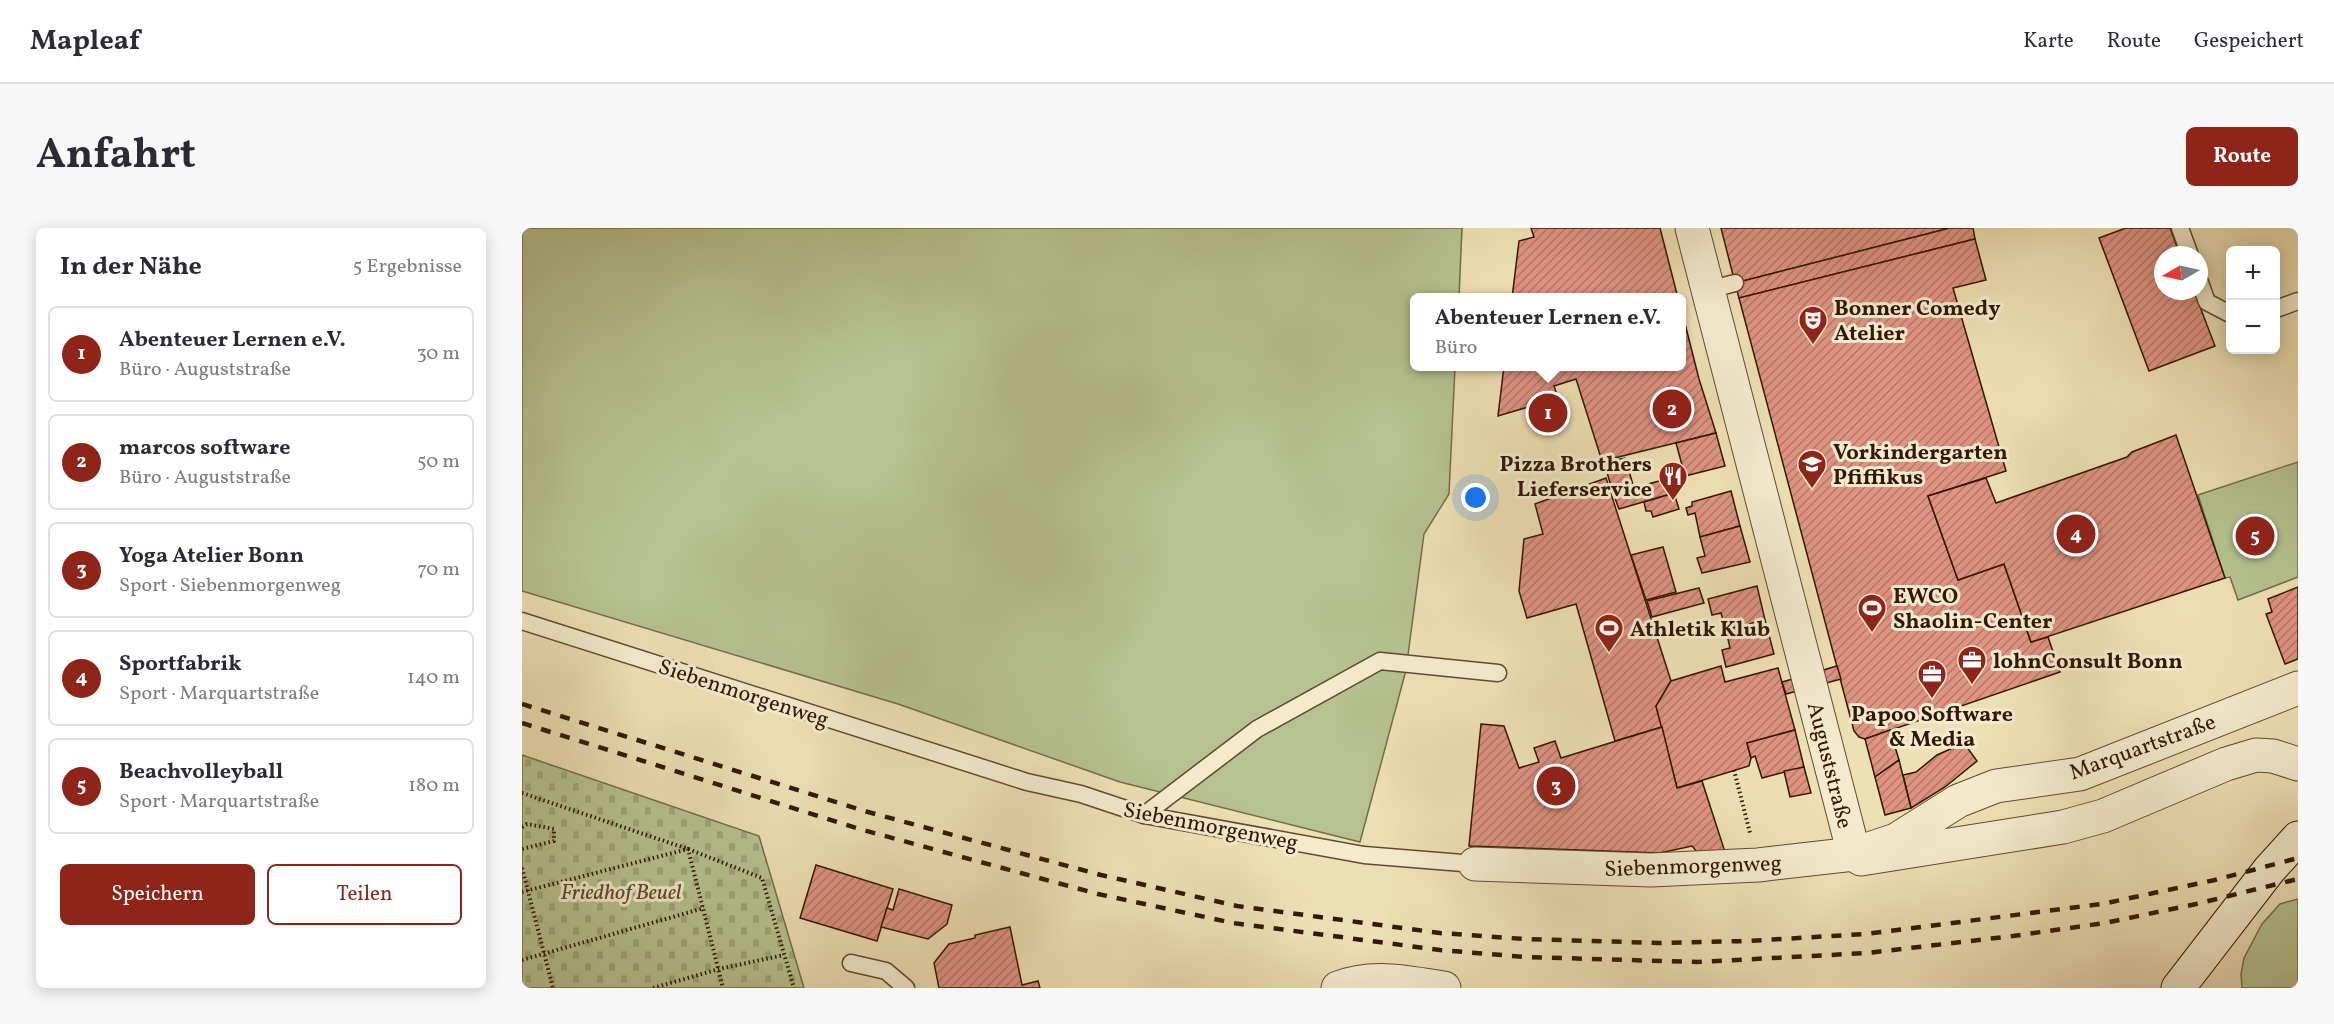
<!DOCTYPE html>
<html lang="de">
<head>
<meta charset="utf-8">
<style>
	body { margin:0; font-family:Vollkorn,serif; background:#f7f7f7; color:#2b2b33 }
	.controls { position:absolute; right:18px; top:18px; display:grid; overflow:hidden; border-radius:9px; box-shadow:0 3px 15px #0003 }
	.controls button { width:54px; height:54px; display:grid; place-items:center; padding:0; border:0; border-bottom:2px solid #e1e1e2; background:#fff; color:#2b2b33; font:30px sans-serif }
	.compass { position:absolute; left:1632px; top:18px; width:54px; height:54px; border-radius:50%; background:#fff; box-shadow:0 3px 15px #0003; rotate:261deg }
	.you { position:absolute; left:954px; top:270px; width:21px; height:21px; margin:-15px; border:4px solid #fff; border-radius:50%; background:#1a73e8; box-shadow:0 0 0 9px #1a73e833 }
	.badge { display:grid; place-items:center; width:39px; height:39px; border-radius:50%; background:#8f2418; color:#fff; font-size:20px; font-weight:700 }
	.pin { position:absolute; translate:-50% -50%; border:3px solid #fff; box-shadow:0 2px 6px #0006 }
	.popup { position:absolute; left:888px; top:65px; width:276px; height:78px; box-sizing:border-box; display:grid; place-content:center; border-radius:9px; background:#fff; filter:drop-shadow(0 2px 4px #0005); font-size:20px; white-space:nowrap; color:#7c7c81 }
	.popup b { font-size:22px; color:#2b2b33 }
	.popup::after { content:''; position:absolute; left:50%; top:100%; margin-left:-12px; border:12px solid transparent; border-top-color:#fff }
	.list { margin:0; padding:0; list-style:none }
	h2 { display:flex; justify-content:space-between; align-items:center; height:78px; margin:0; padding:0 24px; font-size:26px }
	h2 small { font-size:20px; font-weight:400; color:#7c7c81 }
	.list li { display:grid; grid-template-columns:39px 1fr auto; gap:18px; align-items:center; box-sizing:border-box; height:96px; margin:0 12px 12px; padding:0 12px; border:2px solid #e1e1e2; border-radius:9px }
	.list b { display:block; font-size:22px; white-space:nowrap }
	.list p { margin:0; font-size:20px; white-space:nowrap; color:#7c7c81 }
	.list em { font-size:20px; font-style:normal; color:#7c7c81 }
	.actions { display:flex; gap:12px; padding:18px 24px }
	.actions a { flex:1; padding:14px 0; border:2px solid #8f2418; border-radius:9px; text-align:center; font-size:21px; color:#8f2418 }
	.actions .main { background:#8f2418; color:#fff }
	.map { position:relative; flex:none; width:1776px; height:760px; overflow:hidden; border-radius:9px }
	header { display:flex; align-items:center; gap:36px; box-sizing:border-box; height:84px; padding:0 30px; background:#fff; border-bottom:2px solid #e1e1e2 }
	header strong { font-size:28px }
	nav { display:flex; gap:33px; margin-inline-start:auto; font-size:21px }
	.intro { display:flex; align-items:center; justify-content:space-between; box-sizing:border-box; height:144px; padding:0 36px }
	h1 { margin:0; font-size:42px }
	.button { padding:15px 27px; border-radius:9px; background:#8f2418; color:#fff; font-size:21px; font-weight:700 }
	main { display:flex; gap:36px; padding:0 36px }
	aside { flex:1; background:#fff; border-radius:9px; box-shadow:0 3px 15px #0003 }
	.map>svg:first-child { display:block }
	.grass { fill:#b6c390; stroke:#746d4a; stroke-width:1.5 }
	.cemetery { fill:url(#cemetery-stones); stroke:#746d4a; stroke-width:1.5 }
	.building { fill:url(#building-hatch); stroke:#321703; stroke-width:1.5 }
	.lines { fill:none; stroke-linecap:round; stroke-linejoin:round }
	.service-casing { stroke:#614930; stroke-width:19 }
	.minor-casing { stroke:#614930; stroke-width:35 }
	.secondary-casing { stroke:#321703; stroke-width:35 }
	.path { stroke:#321703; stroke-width:4; stroke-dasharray:1.5 3; stroke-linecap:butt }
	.service { stroke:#f4ebcf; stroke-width:16 }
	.minor { stroke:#f4ebcf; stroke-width:33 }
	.secondary { stroke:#f4ebcf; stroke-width:33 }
	.rail { stroke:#321703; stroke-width:4.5; stroke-dasharray:10 10; stroke-linecap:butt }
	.labels { text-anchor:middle; stroke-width:6; stroke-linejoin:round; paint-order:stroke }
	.poi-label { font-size:22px; font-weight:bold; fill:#321703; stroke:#f4ebcf; text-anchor:start }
	.street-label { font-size:22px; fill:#321703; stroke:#f4ebcf }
	.park-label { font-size:22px; font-style:italic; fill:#5a4b2d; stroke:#f4ebcf }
</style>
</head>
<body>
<header>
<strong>Mapleaf</strong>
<nav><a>Karte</a><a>Route</a><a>Gespeichert</a></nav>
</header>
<div class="intro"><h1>Anfahrt</h1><a class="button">Route</a></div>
<main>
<aside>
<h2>In der Nähe<small>5 Ergebnisse</small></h2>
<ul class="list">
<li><span class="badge">1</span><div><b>Abenteuer Lernen e.V.</b><p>Büro · Auguststraße</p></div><em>30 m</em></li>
<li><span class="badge">2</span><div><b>marcos software</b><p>Büro · Auguststraße</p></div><em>50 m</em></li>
<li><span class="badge">3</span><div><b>Yoga Atelier Bonn</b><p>Sport · Siebenmorgenweg</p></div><em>70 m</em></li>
<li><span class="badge">4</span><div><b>Sportfabrik</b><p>Sport · Marquartstraße</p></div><em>140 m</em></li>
<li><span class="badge">5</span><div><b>Beachvolleyball</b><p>Sport · Marquartstraße</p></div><em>180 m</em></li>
</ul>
<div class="actions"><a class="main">Speichern</a><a>Teilen</a></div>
</aside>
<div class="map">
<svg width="1776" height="760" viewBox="0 0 1776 760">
	<defs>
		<pattern id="cemetery-stones" width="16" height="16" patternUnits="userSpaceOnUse" patternTransform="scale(1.5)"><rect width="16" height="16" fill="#b6c390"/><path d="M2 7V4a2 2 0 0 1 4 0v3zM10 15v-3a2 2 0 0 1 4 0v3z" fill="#9da77b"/></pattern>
		<pattern id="building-hatch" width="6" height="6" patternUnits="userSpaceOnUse" patternTransform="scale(1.5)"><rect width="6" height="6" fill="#df9383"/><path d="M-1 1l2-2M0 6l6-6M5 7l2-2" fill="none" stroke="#b57769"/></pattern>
	</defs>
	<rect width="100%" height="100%" fill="#eee0b5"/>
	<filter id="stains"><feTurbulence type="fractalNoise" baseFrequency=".00333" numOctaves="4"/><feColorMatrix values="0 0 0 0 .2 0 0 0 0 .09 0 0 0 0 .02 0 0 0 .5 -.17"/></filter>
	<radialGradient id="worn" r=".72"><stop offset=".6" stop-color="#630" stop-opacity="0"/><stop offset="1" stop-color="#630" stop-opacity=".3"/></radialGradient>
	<!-- grass -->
	<g class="grass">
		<polygon points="0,0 940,0 937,69 892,70 892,138 933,139 927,266 902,306 884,442 838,614 598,554 376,476 0,363"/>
		<polygon points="1776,234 1776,349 1716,372 1708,349 1703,350 1676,267"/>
		<polygon points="1776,671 1776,760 1720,760 1719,746 1722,730 1740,696 1758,676"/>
	</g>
	<!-- cemetery -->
	<polygon class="cemetery" points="0,527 237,608 282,760 0,760"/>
	<!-- building -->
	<g class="building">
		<polygon points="1009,0 1138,0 1156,70 990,70 997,13 1012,9"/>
		<polygon points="1199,0 1428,0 1213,55"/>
		<polygon points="1428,0 1451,0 1453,11 1217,70 1213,55"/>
		<polygon points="1604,0 1648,0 1658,27 1641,27 1641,63 1672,63 1693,118 1627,143 1577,10"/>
		<polygon points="1453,11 1464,52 1431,60 1484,243 1406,268 1436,352 1482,336 1509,414 1526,409 1538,444 1343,511 1337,509 1332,503 1217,70"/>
		<polygon points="1160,84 1177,151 1194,205 1080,233 1054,151 1032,158 1036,170 976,188 982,138 1160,138"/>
		<polygon points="1194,205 1203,238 1163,248 1154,215"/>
		<polygon points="1654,207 1703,350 1509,414 1482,336 1436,352 1406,268 1464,250 1474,275 1605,229 1610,224"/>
		<polygon points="1103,230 1112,260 1091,265 1082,234"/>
		<polygon points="1084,250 1149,453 1134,478 1140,499 1093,513 1054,376 1005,390 997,363 1002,311 1021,306 1013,276"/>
		<polygon points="1149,250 1152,265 1097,281 1091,265"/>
		<polygon points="1209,263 1218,298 1178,309 1173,285 1166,287 1164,280 1170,278 1170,274"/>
		<polygon points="1152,265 1157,281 1131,289 1129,283 1124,283 1122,274"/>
		<polygon points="1218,298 1228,334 1180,345 1175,330 1183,328 1178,309"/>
		<polygon points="1141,319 1154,364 1124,372 1109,327"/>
		<polygon points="1235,358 1243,392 1204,402 1199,385 1190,387 1186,371"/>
		<polygon points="1776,359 1776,431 1763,436 1744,386 1750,384 1746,371"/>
		<polygon points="1177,360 1182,375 1130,389 1125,373"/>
		<polygon points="1243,392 1252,426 1204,439 1200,422 1208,420 1204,402"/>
		<polygon points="1199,438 1203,454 1256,440 1273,502 1225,515 1229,530 1227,538 1155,560 1134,478 1149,453"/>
		<polygon points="1315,438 1319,451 1264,466 1260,454"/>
		<polygon points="959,496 982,498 997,540 1017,534 1012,520 1033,513 1039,530 1140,499 1155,560 1180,553 1203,624 1176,625 1170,618 1138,625 947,618"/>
		<polygon points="1273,502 1282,539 1240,550 1233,528 1229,530 1225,515"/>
		<polygon points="1368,502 1377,532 1353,549 1343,511"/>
		<polygon points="1442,515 1455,533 1423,559 1389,580 1381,547 1394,544 1415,527"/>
		<polygon points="1377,532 1389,580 1363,587 1353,549"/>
		<polygon points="1282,539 1289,565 1268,569 1262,543"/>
		<polygon points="294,637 371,661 355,713 278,690"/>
		<polygon points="377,661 430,677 425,696 406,711 359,699 365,680 371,682"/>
		<polygon points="488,699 500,757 516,753 518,760 417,760 412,735 427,716 453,710 453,707"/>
	</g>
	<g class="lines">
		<!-- service casing -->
		<g class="service-casing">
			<g id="service">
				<polyline points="1658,0 1668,27"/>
				<polyline points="1677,52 1685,74 1708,86"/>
				<polyline points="1186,62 1213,55"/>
				<polyline points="1754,81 1776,73"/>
				<polyline points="0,393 505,554 559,566 622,587 842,627 953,636"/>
				<polyline points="622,587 735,501 858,433 976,445"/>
				<polyline points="329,735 364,743 384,760"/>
			</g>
		</g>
		<!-- minor casing -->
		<g class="minor-casing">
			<g id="minor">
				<polyline points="1170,0 1332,626 1339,631 1541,599 1581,588 1704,536 1734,527 1751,528 1776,536"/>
				<polyline points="953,636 1129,642 1236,637 1332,626 1374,612 1436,573 1474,558 1558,546 1776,460"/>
				<path d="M816,760c36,-14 69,-5 106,0"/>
			</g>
		</g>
		<!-- secondary casing -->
		<g class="secondary-casing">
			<polyline id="secondary" points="1656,760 1747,642 1776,610"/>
		</g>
		<!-- path -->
		<g class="path">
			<polyline points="1212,542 1228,605"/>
			<polyline points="0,565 166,621 240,650 272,760"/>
			<polyline points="0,599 5,596 32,601 32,613 0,621"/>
			<polyline points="0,640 31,760"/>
			<polyline points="0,664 166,621 201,760"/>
			<polyline points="0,732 182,680"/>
			<polyline points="131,760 197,741 262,727"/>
		</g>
		<!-- service -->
		<use href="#service" class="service"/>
		<!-- minor -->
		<use href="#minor" class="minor"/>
		<!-- secondary -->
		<use href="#secondary" class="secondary"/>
		<!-- rail -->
		<g class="rail">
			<polyline points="0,476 346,584 579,647 715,678 918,705 1002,711 1138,715 1226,713 1343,706 1580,676 1693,652 1776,630"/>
			<polyline points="0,495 341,602 576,666 711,695 918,722 1003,729 1176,734 1345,725 1491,708 1583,695 1674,676 1776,651"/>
		</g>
	</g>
	<!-- icons -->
	<defs>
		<g id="theatre-pin" transform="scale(1.5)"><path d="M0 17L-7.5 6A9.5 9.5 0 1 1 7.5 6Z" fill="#8f2418" stroke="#f4ebcf"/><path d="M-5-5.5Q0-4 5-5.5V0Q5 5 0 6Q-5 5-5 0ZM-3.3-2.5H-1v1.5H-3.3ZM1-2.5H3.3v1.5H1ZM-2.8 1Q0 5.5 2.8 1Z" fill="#fff"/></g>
		<g id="school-pin" transform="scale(1.5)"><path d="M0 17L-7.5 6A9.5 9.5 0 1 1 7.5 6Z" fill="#8f2418" stroke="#f4ebcf"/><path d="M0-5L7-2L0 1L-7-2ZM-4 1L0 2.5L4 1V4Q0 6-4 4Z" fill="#fff"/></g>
		<g id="restaurant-pin" transform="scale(1.5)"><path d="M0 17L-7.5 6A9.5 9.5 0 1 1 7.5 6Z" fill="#8f2418" stroke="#f4ebcf"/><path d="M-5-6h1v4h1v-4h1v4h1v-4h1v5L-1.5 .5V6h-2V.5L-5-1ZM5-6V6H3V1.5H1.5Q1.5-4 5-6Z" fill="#fff"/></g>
		<g id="stadium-pin" transform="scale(1.5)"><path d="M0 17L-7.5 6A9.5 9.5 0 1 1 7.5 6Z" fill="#8f2418" stroke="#f4ebcf"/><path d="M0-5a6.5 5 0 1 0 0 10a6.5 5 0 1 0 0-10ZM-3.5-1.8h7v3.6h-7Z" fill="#fff"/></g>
		<g id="office-pin" transform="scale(1.5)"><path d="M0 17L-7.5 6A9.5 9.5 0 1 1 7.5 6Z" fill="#8f2418" stroke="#f4ebcf"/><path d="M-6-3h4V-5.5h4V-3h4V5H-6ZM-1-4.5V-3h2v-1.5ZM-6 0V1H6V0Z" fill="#fff"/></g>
	</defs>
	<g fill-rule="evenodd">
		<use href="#theatre-pin" x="1291" y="92"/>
		<use href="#school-pin" x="1290" y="236"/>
		<use href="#restaurant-pin" x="1151" y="248"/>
		<use href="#stadium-pin" x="1350" y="380"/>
		<use href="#stadium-pin" x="1087" y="400"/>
		<use href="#office-pin" x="1450" y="432"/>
		<use href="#office-pin" x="1410" y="446"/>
	</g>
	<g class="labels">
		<!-- poi labels -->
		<g class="poi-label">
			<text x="1312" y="87">Bonner Comedy<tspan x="1312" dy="25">Atelier</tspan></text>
			<text x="1311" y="231">Vorkindergarten<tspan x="1311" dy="25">Pfiffikus</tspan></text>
			<text x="1130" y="243" text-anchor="end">Pizza Brothers<tspan x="1130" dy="25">Lieferservice</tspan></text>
			<text x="1371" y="375">EWCO<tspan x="1371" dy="25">Shaolin-Center</tspan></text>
			<text x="1108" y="408">Athletik Klub</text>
			<text x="1471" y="440">lohnConsult Bonn</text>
			<text x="1410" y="493" text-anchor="middle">Papoo Software<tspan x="1410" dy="25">&amp; Media</tspan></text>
		</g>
		<!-- street labels -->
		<g class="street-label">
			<text transform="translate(222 464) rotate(18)" y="8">Siebenmorgenweg</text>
			<text transform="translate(1620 518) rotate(-20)" y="8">Marquartstraße</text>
			<text transform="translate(1309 537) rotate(76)" y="8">Auguststraße</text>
			<text transform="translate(689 597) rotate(11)" y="8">Siebenmorgenweg</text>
			<text transform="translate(1171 637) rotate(-2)" y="8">Siebenmorgenweg</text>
		</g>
		<!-- park labels -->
		<g class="park-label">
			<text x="99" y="671">Friedhof Beuel</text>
		</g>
	</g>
	<rect width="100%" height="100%" filter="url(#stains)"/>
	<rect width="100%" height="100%" fill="url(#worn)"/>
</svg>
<div class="controls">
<button>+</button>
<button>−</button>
</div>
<svg class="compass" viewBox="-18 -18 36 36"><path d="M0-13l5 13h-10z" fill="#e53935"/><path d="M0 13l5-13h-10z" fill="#7c7c81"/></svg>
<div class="you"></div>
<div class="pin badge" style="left:1026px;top:185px">1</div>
<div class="popup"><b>Abenteuer Lernen e.V.</b>Büro</div>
<div class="pin badge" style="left:1150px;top:181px">2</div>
<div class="pin badge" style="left:1034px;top:558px">3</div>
<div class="pin badge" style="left:1554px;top:306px">4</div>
<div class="pin badge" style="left:1733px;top:308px">5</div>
</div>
</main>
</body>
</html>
